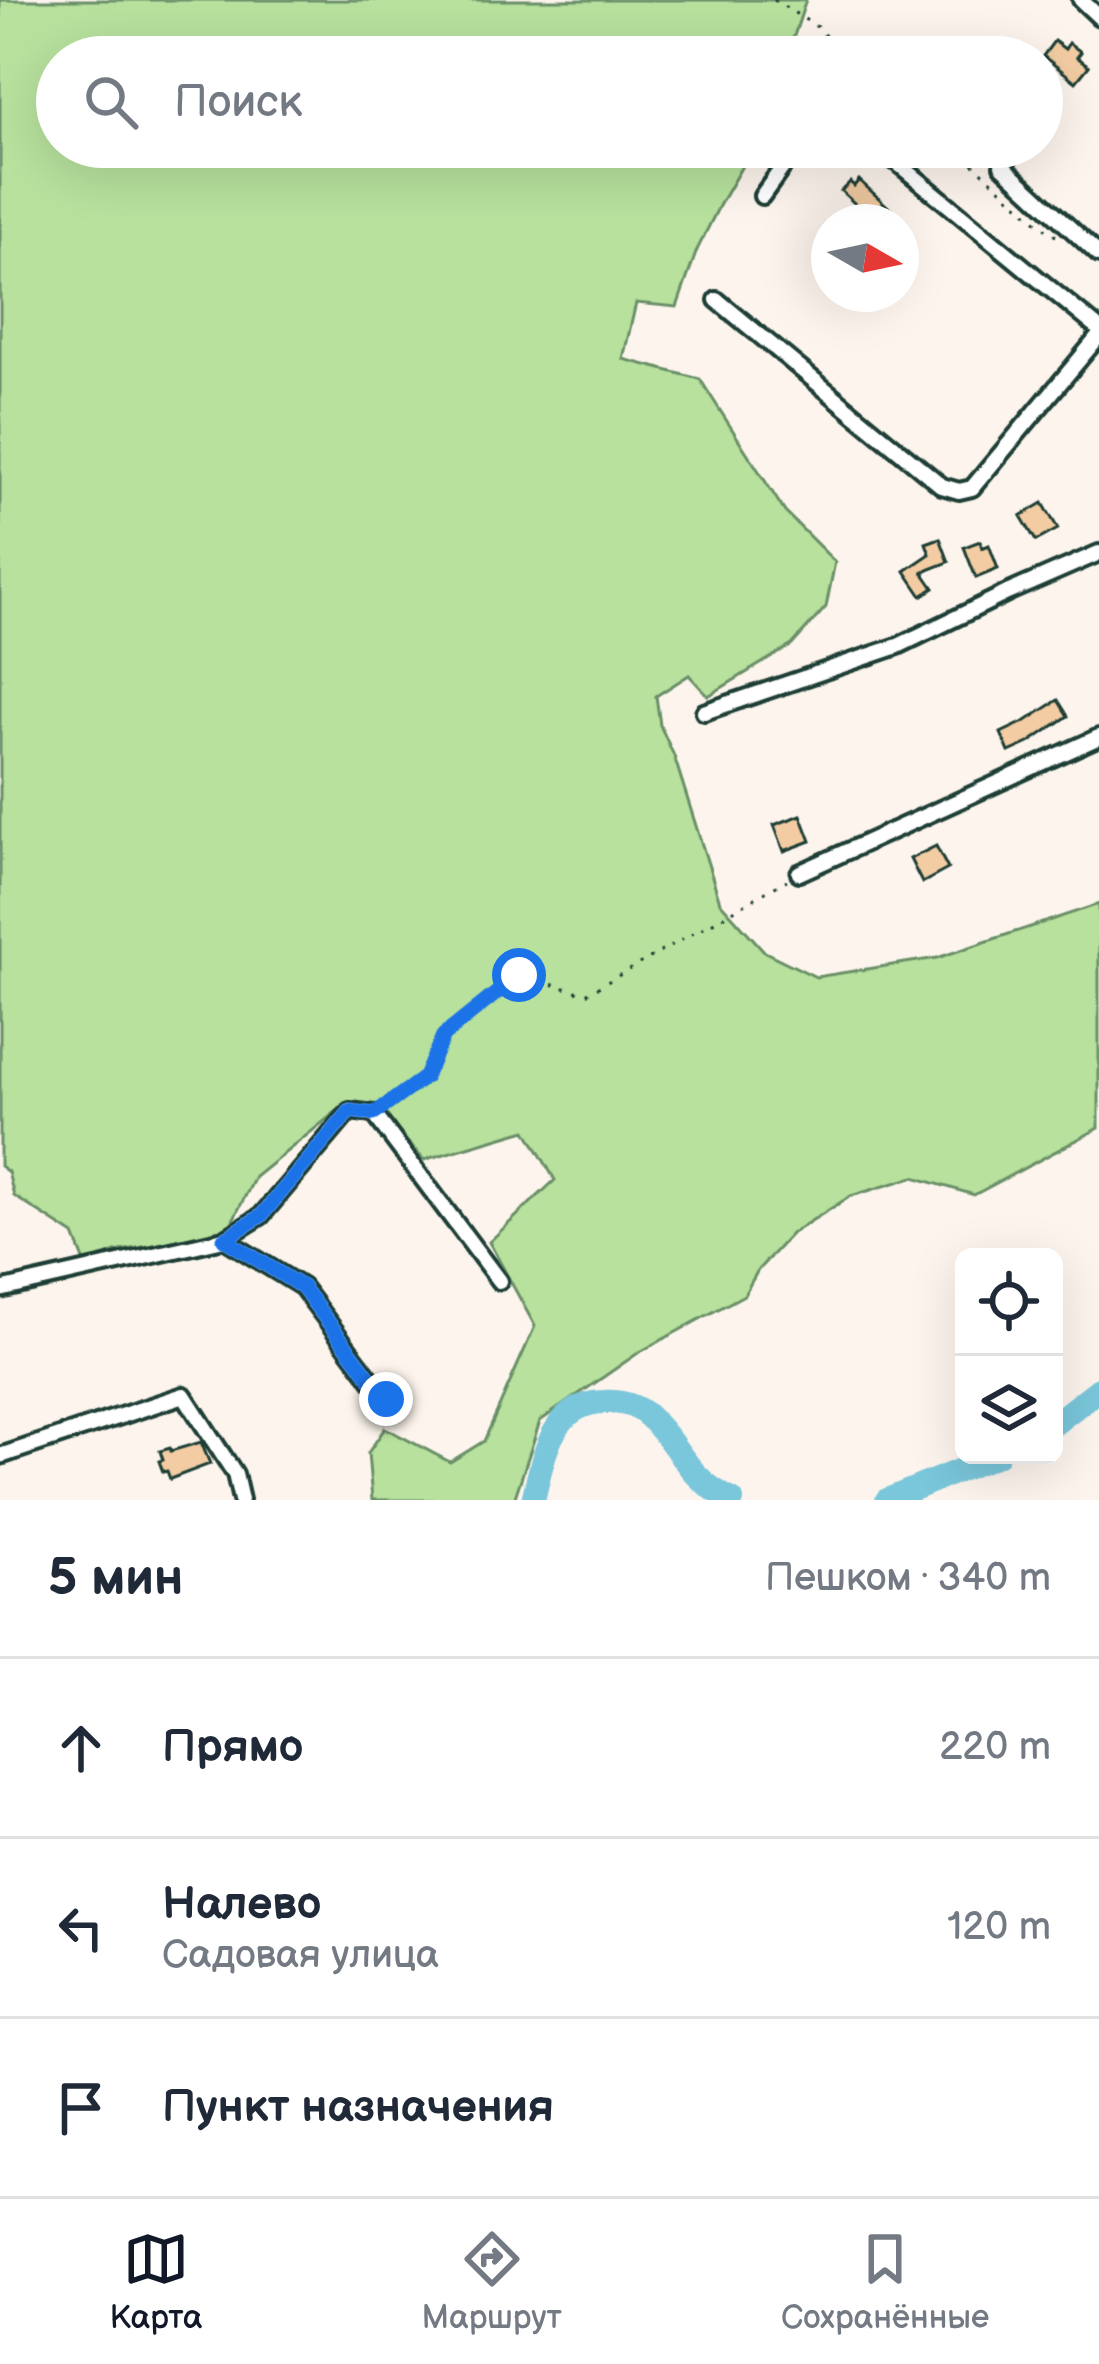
<!DOCTYPE html>
<html lang="ru">
<head>
<meta charset="utf-8">
<style>
	body { margin:0; font-family:"Balsamiq Sans",sans-serif; background:#f2f2f3; color:#1f2937 }
	.controls { position:absolute; right:36px; bottom:36px; display:grid; overflow:hidden; border-radius:18px; box-shadow:0 12px 48px #0002 }
	.controls button { width:108px; height:108px; display:grid; place-items:center; padding:0; border:0; border-bottom:3px solid #e0e1e3; background:#fff; color:#1f2937; font:60px sans-serif }
	.compass { position:absolute; left:811px; top:204px; width:108px; height:108px; border-radius:50%; background:#fff; box-shadow:0 12px 48px #0002; rotate:99deg }
	.stop { position:absolute; width:36px; height:36px; margin:-27px; border:9px solid #1a73e8; border-radius:50%; background:#fff }
	.stop.end { background:#1a73e8; border-color:#fff; box-shadow:0 3px 12px #0008 }
	.list { margin:0; padding:0; list-style:none }
	h2 { display:flex; justify-content:space-between; align-items:center; height:156px; margin:0; padding:0 48px; font-size:51px }
	h2 small { font-size:39px; font-weight:400; color:#747a83 }
	.list li { display:grid; grid-template-columns:78px 1fr auto; gap:36px; align-items:center; box-sizing:border-box; height:180px; padding:0 48px; border-top:3px solid #e0e1e3 }
	.list b { display:block; font-size:45px; white-space:nowrap }
	.list p { margin:0; font-size:39px; white-space:nowrap; color:#747a83 }
	.list em { font-size:39px; font-style:normal; color:#747a83 }
	.icon { flex:none; width:66px; height:66px; fill:none; stroke:currentColor; stroke-width:2; stroke-linecap:round; stroke-linejoin:round }
	.map { position:relative; flex:none; width:1099px; height:1500px; overflow:hidden }
	.search { position:absolute; background:#fff; box-shadow:0 12px 48px #0002; left:36px; right:36px; top:36px; height:132px; display:flex; align-items:center; gap:30px; box-sizing:border-box; padding:0 42px; border-radius:66px; color:#747a83; font-size:45px }
	.sheet { height:696px; background:#fff }
	nav { display:flex; justify-content:space-around; align-items:center; box-sizing:border-box; height:168px; border-top:3px solid #e0e1e3; background:#fff; font-size:33px; color:#747a83 }
	nav a { display:grid; justify-items:center; gap:6px }
	nav .on { color:#111827 }
	.map>svg:first-child { display:block }
	.green { fill:#b7e19d; stroke:#6b8f68; stroke-width:3 }
	.lines { fill:none; stroke-linecap:round; stroke-linejoin:round }
	.river { stroke:#7ac6da; stroke-width:24 }
	.building { fill:#f3cca3; stroke:#1f3d34; stroke-width:3 }
	.minor-casing { stroke:#1f3d34; stroke-width:22 }
	.path { stroke:#1f3d34; stroke-width:3; stroke-dasharray:3 9; stroke-linecap:butt }
	.minor { stroke:#fff; stroke-width:14 }
	.route { stroke:#1a73e8; stroke-width:15 }
</style>
</head>
<body>
<div class="map">
<svg width="1099" height="1500" viewBox="0 0 1099 1500">
	<rect width="100%" height="100%" fill="#fdf5ed"/>
	<filter id="ink" filterUnits="userSpaceOnUse"><feTurbulence type="fractalNoise" baseFrequency=".00833" numOctaves="2"/><feDisplacementMap in="SourceGraphic" scale="24" xChannelSelector="R" yChannelSelector="G"/><feConvolveMatrix kernelMatrix="1 2 1 2 8 2 1 2 1" color-interpolation-filters="sRGB"/></filter>
	<g filter="url(#ink)">
		<!-- green -->
		<polygon class="green" points="0,0 806,0 787,57 57,57 57,147 753,147 721,202 697,250 677,307 636,303 623,359 700,379 785,512 835,562 826,607 792,645 708,696 689,675 656,696 660,725 674,756 720,902 765,952 816,977 937,958 1099,904 1099,1128 974,1195 914,1177 851,1196 792,1233 758,1270 744,1295 638,1353 540,1421 514,1500 372,1500 368,1453 385,1428 450,1462 484,1441 535,1326 489,1242 555,1180 526,1130 424,1160 379,1111 343,1106 255,1177 227,1232 115,1252 86,1265 74,1235 14,1196 8,1172 0,1166"/>
		<g class="lines">
			<!-- river -->
			<g class="river">
				<polyline points="1054,1424 1099,1389"/>
				<path d="M533,1500c10,-40 17,-96 70,-98 15,-1 31,2 44,13 35,31 36,61 85,85"/>
				<polyline points="887,1500 997,1455"/>
			</g>
		</g>
		<!-- building -->
		<g class="building">
			<polygon points="1054,41 1065,49 1069,43 1081,52 1077,57 1089,66 1076,82 1043,56"/>
			<polygon points="859,180 883,202 905,222 875,222 841,191 850,182 854,186"/>
			<polygon points="1043,503 1058,529 1036,541 1021,516"/>
			<polygon points="940,538 949,562 923,572 934,588 922,596 905,571 930,554 926,543"/>
			<polygon points="980,541 982,548 989,545 998,569 976,578 964,547"/>
			<polygon points="1058,700 1068,716 1029,743 1009,752 1001,733 1026,721"/>
			<polygon points="801,815 811,841 784,851 774,825"/>
			<polygon points="936,846 948,869 922,883 910,859"/>
			<polygon points="201,1442 210,1464 170,1479 167,1471 163,1472 159,1461 163,1460 160,1451 170,1448 171,1451"/>
		</g>
		<g class="lines">
			<!-- minor casing -->
			<g class="minor-casing">
				<g id="minor">
					<polyline points="1081,0 1099,17"/>
					<polyline points="878,147 1099,329"/>
					<polyline points="1010,156 1002,165 1099,255"/>
					<polyline points="762,196 797,147"/>
					<polyline points="717,300 942,486 959,491 972,488 1099,336"/>
					<polyline points="704,712 898,646 1007,593 1099,553"/>
					<polyline points="799,873 1099,737"/>
					<polyline points="224,1239 261,1216 350,1111 374,1114 499,1281"/>
					<polyline points="0,1290 224,1239 302,1287 386,1399"/>
					<polyline points="0,1456 184,1395 235,1474 241,1500"/>
				</g>
			</g>
			<!-- path -->
			<g class="path">
				<polyline points="774,0 817,27 845,57"/>
				<polyline points="955,147 1051,234 1057,236"/>
				<polyline points="384,1108 425,1077 443,1036 519,975 586,994 787,880"/>
			</g>
			<!-- minor -->
			<use href="#minor" class="minor"/>
		</g>
	</g>
	<g class="lines" filter="url(#ink)">
		<!-- route -->
		<polyline class="route" points="386,1399 302,1287 224,1239 261,1216 350,1111 374,1114 425,1077 443,1036 519,975"/>
	</g>
</svg>
<div class="controls">
<button><svg class="icon" aria-label="locate" viewBox="0 0 24 24"><circle cx="12" cy="12" r="6"/><path d="M12 2v4M12 18v4M2 12h4M18 12h4"/></svg></button>
<button><svg class="icon" aria-label="layers" viewBox="0 0 24 24"><path d="M12 4l9 5-9 5-9-5zM3 14l9 5 9-5"/></svg></button>
</div>
<svg class="compass" viewBox="-18 -18 36 36"><path d="M0-13l5 13h-10z" fill="#e53935"/><path d="M0 13l5-13h-10z" fill="#747a83"/></svg>
<div class="stop" style="left:519px;top:975px"></div>
<div class="stop end" style="left:386px;top:1399px"></div>
<div class="search"><svg class="icon" aria-label="search" viewBox="0 0 24 24"><circle cx="10" cy="10" r="6"/><path d="M15 15l6 6"/></svg>Поиск</div>
</div>
<section class="sheet">
<h2>5 мин<small>Пешком · 340 m</small></h2>
<ul class="list">
<li><svg class="icon" aria-label="ahead" viewBox="0 0 24 24"><path d="M12 20V5M6 11l6-6 6 6"/></svg><div><b>Прямо</b></div><em>220 m</em></li>
<li><svg class="icon" aria-label="left" viewBox="0 0 24 24"><path d="M17 20v-9H6M10 6l-5 5 5 5"/></svg><div><b>Налево</b><p>Садовая улица</p></div><em>120 m</em></li>
<li><svg class="icon" aria-label="arrive" viewBox="0 0 24 24"><path d="M6 21V4h12l-3 4 3 4H6"/></svg><div><b>Пункт назначения</b></div></li>
</ul>
</section>
<nav>
<a class="on"><svg class="icon" aria-label="map" viewBox="0 0 24 24"><path d="M3 6l6-2 6 2 6-2v14l-6 2-6-2-6 2zM9 4v14M15 6v14"/></svg>Карта</a>
<a><svg class="icon" aria-label="directions" viewBox="0 0 24 24"><path d="M12 3l9 9-9 9-9-9zM9 14v-3h6M13 9l2 2-2 2"/></svg>Маршрут</a>
<a><svg class="icon" aria-label="saved" viewBox="0 0 24 24"><path d="M7 4h10v16l-5-4-5 4z"/></svg>Сохранённые</a>
</nav>
</body>
</html>
